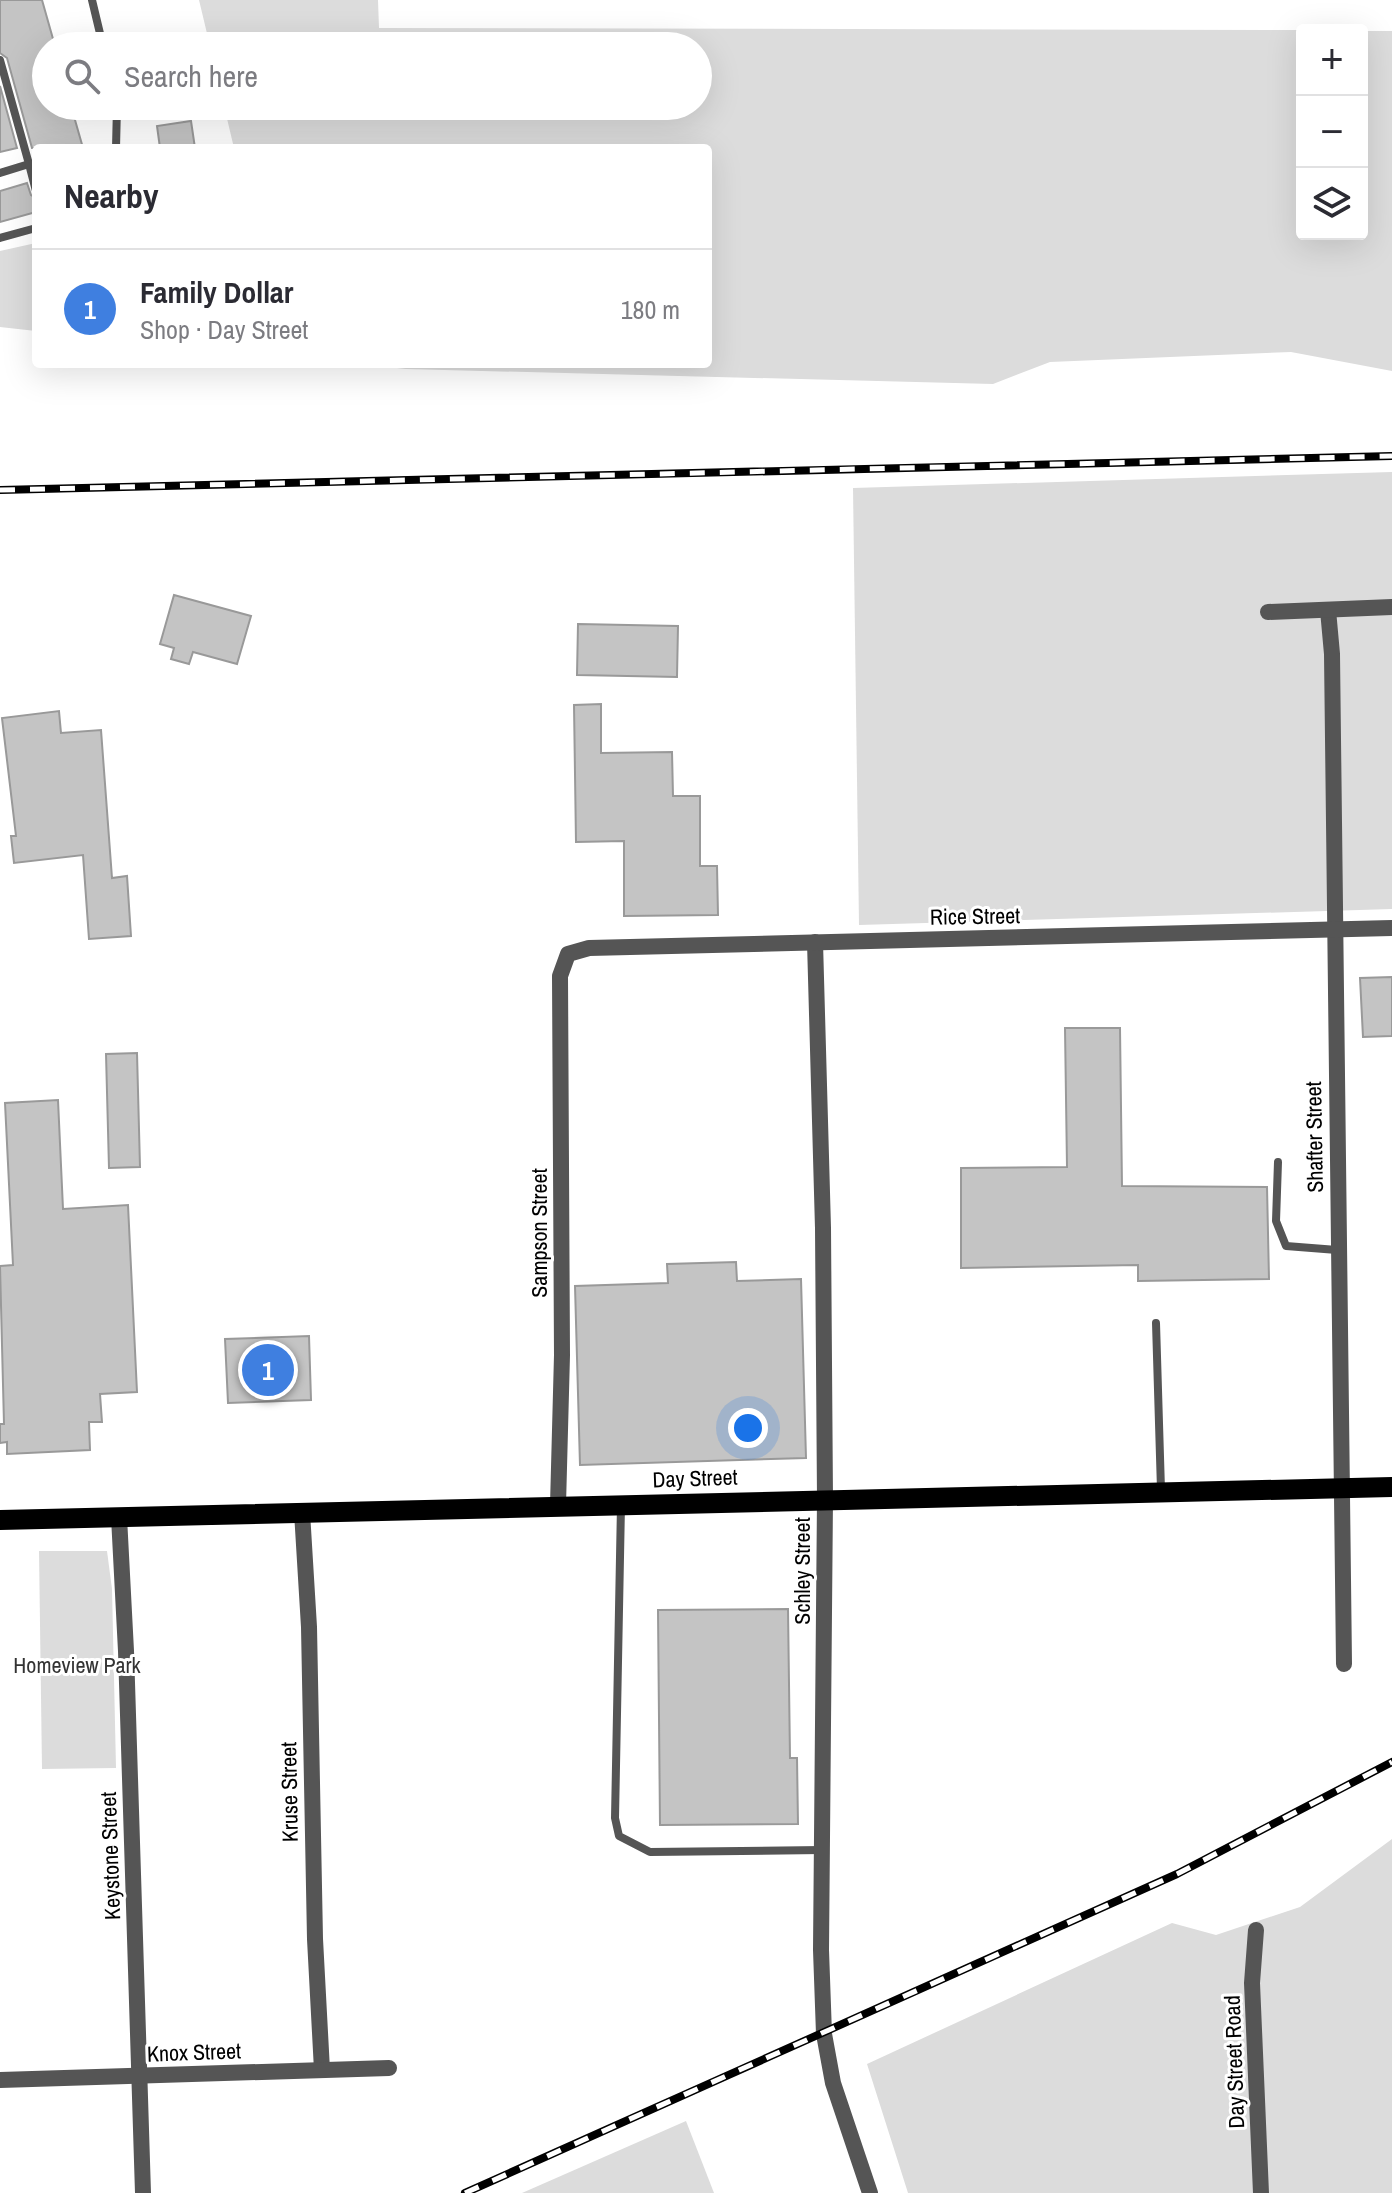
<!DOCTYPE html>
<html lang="en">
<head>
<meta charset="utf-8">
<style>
	body { margin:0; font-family:"Archivo Narrow",sans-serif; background:#f7f7f7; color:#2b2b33 }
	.controls { position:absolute; right:24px; top:24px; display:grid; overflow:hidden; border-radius:8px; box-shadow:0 8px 32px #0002 }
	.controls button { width:72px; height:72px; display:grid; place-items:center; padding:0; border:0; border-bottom:2px solid #e1e1e2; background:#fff; color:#2b2b33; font:40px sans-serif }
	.you { position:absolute; left:748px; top:1428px; width:28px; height:28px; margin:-20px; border:6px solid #fff; border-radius:50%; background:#1a73e8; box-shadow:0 0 0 12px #1a73e833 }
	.badge { display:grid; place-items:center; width:52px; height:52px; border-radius:50%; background:#000; color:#fff; font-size:26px; font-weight:700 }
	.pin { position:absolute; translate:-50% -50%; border:4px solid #fff; box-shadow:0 2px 8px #0006 }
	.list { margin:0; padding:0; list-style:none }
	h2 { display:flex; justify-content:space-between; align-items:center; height:104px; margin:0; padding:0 32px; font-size:34px }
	h2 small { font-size:26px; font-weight:400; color:#7c7c81 }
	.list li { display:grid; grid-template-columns:52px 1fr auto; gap:24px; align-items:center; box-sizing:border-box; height:120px; padding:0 32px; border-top:2px solid #e1e1e2 }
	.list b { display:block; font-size:30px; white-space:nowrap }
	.list p { margin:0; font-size:26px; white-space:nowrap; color:#7c7c81 }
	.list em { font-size:26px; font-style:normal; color:#7c7c81 }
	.icon { flex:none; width:44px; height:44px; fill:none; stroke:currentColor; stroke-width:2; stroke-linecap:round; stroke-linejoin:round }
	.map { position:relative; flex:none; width:1392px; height:2193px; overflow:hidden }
	.search { position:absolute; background:#fff; box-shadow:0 8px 32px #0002; left:32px; top:32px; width:680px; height:88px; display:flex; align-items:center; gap:20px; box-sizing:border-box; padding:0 28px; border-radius:44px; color:#7c7c81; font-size:30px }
	.panel { position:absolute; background:#fff; box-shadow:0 8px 32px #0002; left:32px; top:144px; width:680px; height:224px; border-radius:8px }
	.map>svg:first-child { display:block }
	.green { fill:#dcdcdc }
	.building { fill:#c4c4c4; stroke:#999; stroke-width:2 }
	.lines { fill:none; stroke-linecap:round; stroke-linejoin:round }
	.lane { stroke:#555; stroke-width:8 }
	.street { stroke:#555; stroke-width:16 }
	.primary { stroke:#000; stroke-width:20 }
	.rail-casing { stroke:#000; stroke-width:8 }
	.rail { stroke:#fff; stroke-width:5; stroke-dasharray:15; stroke-linecap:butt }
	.labels { text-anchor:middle; stroke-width:6; stroke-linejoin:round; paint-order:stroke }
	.street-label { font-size:22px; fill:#000; stroke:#fff }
	.park-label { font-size:22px; fill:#333; stroke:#fff }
</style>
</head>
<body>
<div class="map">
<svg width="1392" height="2193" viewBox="0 0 1392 2193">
	<rect width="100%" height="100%" fill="#fff"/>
	<!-- green -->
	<g class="green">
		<polygon points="199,0 378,0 379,28 1302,30 1302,234 1362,234 1362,31 1392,31 1392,371 1291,352 1050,362 993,384 406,369 360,364 708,364 708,148 234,148 224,106 698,106 698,46 210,46"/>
		<polygon points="36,243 36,331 0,327 0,251"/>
		<polygon points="1392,472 1392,909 859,925 853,488"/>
		<polygon points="39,1551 107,1551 112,1589 116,1768 42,1769"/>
		<polygon points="1392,1839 1392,2193 908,2193 867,2064 1172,1923 1216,1935 1300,1907"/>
		<polygon points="686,2121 714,2193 522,2193"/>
	</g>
	<!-- building -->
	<g class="building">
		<polygon points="0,0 42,0 55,46 46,46 46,106 71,106 83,148 32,148 7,58 0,53"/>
		<polygon points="0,86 17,148 0,152"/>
		<polygon points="191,121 195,148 160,148 157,126"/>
		<polygon points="27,183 31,195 36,198 36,212 0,222 0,191"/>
		<polygon points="174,595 251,616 237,664 193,652 189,664 171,659 174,648 160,644"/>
		<polygon points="578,624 678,626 677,677 577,675"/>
		<polygon points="601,704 601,753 672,752 673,796 700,796 700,866 717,866 718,915 624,916 624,841 576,842 574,705"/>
		<polygon points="59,711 61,733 101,730 112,878 127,876 131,936 89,939 83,855 14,863 11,836 16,836 2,718"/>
		<polygon points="1392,977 1392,1036 1363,1037 1360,978"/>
		<polygon points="1065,1028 1120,1028 1122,1186 1267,1187 1269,1279 1138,1281 1138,1265 961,1268 961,1168 1067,1167"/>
		<polygon points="137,1053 140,1167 109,1168 106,1054"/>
		<polygon points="58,1100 63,1209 128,1205 137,1392 100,1394 102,1422 89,1422 90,1450 7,1454 7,1442 0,1443 0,1424 4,1424 0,1266 13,1265 5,1103"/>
		<polygon points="736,1262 737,1281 801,1279 806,1458 580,1465 575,1286 668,1283 667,1264"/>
		<polygon points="309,1336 311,1400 228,1403 225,1339"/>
		<polygon points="788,1609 790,1758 797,1758 798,1824 660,1825 658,1610"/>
	</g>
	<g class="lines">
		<!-- lane -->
		<g class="lane">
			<polyline points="92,0 103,46"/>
			<polyline points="0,60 29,164 0,173"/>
			<polyline points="116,148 117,106"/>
			<polyline points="29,164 36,191"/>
			<polyline points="0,238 36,228"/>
			<polyline points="1278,1162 1276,1221 1286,1246 1337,1250"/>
			<polyline points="1156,1323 1161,1490"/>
			<polyline points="621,1505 615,1818 619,1836 650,1852 822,1850"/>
		</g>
		<!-- street -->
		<g class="street">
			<polyline points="1328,610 1332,654 1344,1664"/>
			<polyline points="1268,612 1392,607"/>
			<polyline points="815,942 823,1228 825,1499 821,1950 824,2034 833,2083 870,2193"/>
			<polyline points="558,1505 562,1355 560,976 568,954 589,948 1392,928"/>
			<polyline points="302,1512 309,1627 315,1939 322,2070"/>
			<polyline points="119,1517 126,1651 143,2193"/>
			<polyline points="1256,1930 1252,1983 1261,2193"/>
			<polyline points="0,2080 389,2068"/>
		</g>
		<!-- primary -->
		<polyline class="primary" points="0,1520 1392,1487"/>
		<!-- rail casing -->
		<g class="rail-casing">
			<g id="rail">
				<polyline points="0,490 1392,456"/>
				<polyline points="465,2193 1177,1874 1392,1762"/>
			</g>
		</g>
		<!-- rail -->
		<use href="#rail" class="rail"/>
	</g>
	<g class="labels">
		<!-- street labels -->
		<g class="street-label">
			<text transform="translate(975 916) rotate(-1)" y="8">Rice Street</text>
			<text transform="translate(1314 1137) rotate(-91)" y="8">Shafter Street</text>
			<text transform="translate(539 1233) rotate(-90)" y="8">Sampson Street</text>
			<text transform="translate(695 1478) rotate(-2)" y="8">Day Street</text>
			<text transform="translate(802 1571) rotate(-90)" y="8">Schley Street</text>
			<text transform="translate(289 1792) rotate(-91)" y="8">Kruse Street</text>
			<text transform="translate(110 1856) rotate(-92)" y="8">Keystone Street</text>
			<text transform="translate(194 2052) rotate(-2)" y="8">Knox Street</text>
			<text transform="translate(1234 2062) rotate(-92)" y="8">Day Street Road</text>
		</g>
		<!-- park labels -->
		<g class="park-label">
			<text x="77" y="1673">Homeview Park</text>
		</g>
	</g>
</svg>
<div class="controls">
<button>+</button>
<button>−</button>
<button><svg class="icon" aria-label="layers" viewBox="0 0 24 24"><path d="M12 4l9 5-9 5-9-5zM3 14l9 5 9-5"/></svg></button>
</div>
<div class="you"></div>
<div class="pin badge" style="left:268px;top:1370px;background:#3f7fe0">1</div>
<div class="search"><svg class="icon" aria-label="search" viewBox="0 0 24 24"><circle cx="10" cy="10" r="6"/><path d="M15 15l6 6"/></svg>Search here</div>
<section class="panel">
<h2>Nearby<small></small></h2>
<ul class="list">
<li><span class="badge" style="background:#3f7fe0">1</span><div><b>Family Dollar</b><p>Shop · Day Street</p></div><em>180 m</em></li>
</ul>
</section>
</div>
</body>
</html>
